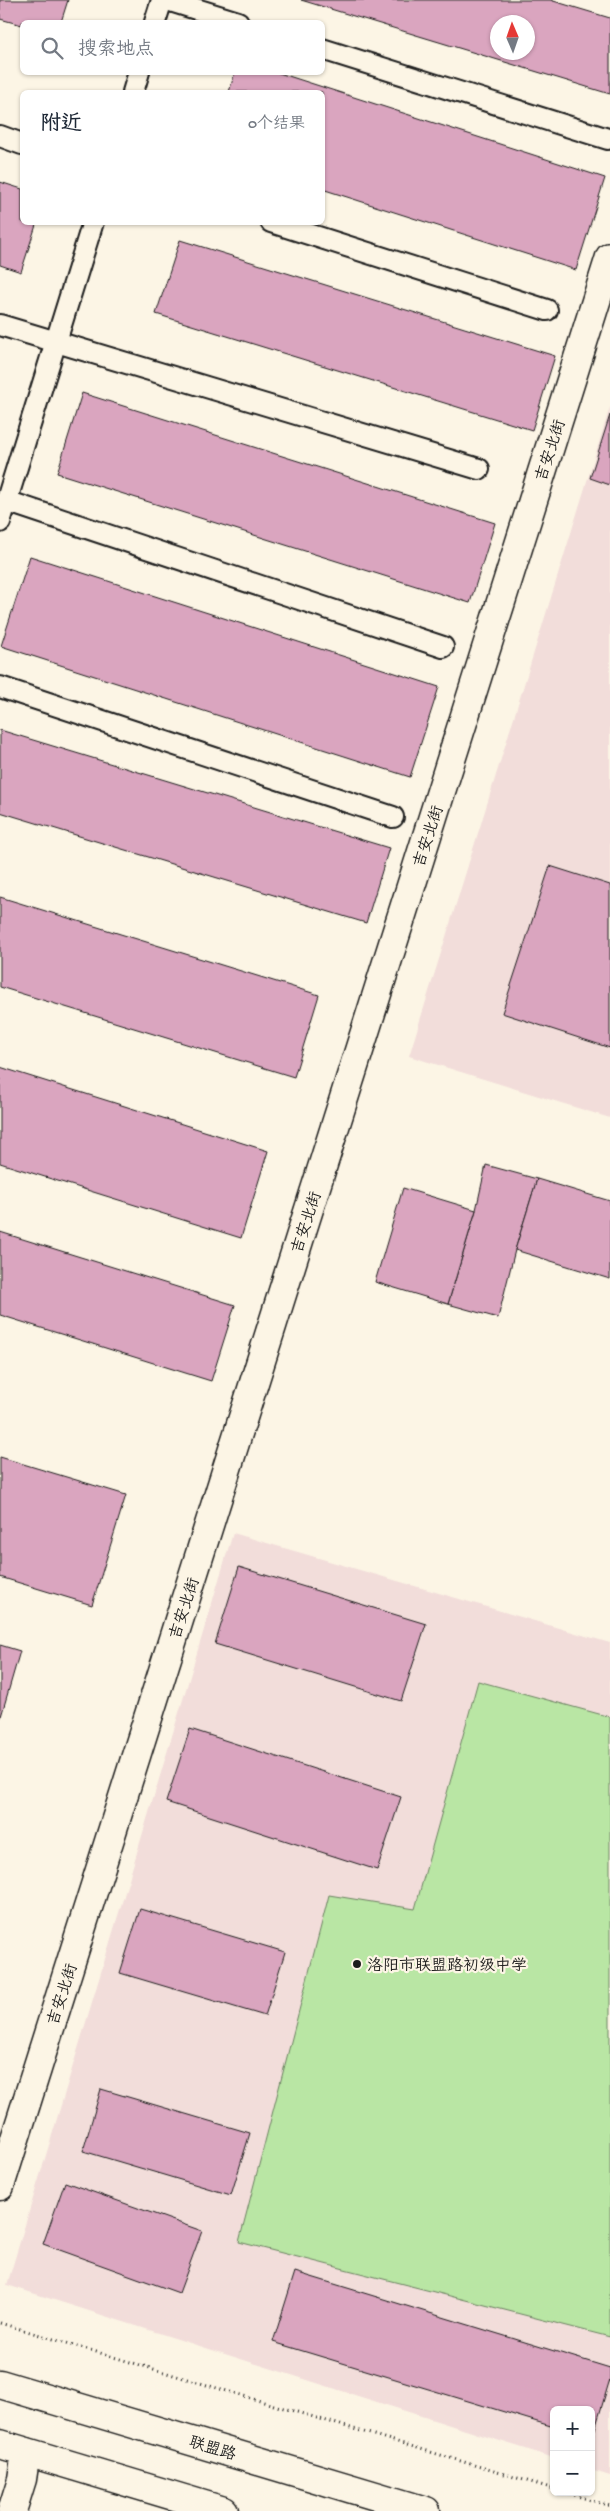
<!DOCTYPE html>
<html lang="zh">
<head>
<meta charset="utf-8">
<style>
	body { margin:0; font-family:"Gochi Hand","LXGW WenKai TC",sans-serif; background:#f2f2f3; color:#1f2937 }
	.controls { position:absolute; right:15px; bottom:15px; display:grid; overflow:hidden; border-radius:8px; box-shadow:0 1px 4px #0004 }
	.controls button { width:45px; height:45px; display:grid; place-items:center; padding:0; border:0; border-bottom:1px solid #e0e1e3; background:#fff; color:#1f2937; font:25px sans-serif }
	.compass { position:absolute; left:490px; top:15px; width:45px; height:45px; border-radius:50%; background:#fff; box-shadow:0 1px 4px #0004; rotate:358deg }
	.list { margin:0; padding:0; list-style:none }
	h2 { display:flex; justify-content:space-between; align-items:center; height:65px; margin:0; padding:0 20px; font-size:21px }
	h2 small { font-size:16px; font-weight:400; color:#747a83 }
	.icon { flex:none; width:28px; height:28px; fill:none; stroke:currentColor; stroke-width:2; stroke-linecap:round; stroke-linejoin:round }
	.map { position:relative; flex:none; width:610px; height:2511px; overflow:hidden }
	.search { position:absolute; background:#fff; box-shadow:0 1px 4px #0004; left:20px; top:20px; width:305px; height:55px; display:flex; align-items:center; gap:12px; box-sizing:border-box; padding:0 18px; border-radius:8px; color:#747a83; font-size:19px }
	.panel { position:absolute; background:#fff; box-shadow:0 1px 4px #0004; left:20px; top:90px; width:305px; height:135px; border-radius:8px }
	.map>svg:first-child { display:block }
	.built { fill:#f2ddda }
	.green { fill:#b9e6a4; stroke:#6a8160 }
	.building { fill:#daa5bf; stroke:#1c1c1c; fill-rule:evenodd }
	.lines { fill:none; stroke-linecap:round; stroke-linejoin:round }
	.service-casing { stroke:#1c1c1c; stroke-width:24 }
	.minor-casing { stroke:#1c1c1c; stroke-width:31 }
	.secondary-casing { stroke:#1c1c1c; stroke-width:31 }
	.path { stroke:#1c1c1c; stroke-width:3; stroke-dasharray:1 4; stroke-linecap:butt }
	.service { stroke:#fcf5e5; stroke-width:20 }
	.minor { stroke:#fcf5e5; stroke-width:28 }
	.secondary { stroke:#fcf5e5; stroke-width:28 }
	.poi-dot { fill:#1c1c1c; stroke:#fcf5e5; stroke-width:2 }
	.labels { text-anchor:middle; stroke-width:4.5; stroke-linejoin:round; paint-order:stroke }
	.street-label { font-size:16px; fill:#1c1c1c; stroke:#fcf5e5 }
	.poi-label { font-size:16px; fill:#1c1c1c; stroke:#fcf5e5; text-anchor:start }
</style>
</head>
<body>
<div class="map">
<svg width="610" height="2511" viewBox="0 0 610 2511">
	<rect width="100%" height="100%" fill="#fcf5e5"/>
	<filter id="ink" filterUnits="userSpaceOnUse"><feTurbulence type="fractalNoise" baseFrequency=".02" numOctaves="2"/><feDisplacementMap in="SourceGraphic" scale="10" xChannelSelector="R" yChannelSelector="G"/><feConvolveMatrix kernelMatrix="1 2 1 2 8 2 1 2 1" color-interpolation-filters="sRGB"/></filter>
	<g filter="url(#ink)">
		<!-- built -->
		<g class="built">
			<polygon points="610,407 610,1118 409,1056"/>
			<polygon points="233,1533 610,1643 610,2476 591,2470 591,2410 554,2410 554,2458 7,2285"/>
		</g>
		<!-- green -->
		<polygon class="green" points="478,1681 610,1717 610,2337 239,2242 329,1895 415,1909"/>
		<!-- building -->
		<g class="building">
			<polygon points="0,0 68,0 61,22 22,22 22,25 0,19"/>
			<path d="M301,0h249l60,18v76zM498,22h30v30h-30z"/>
			<polygon points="235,72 276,72 605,178 576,270 322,189 322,92 229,92"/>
			<polygon points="0,182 22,189 22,222 37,222 21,272 0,265"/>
			<polygon points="180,240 555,356 532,430 156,314"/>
			<polygon points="82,393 495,523 470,603 57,473"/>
			<polygon points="610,415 610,485 590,478"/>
			<polygon points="30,556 439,687 410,777 1,646"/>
			<polygon points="0,730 389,848 366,923 0,812"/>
			<polygon points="550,866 610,885 610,1048 502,1013"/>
			<polygon points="0,897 319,995 294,1077 0,987"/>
			<polygon points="0,1067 268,1151 241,1238 0,1163"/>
			<polygon points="486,1165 537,1179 515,1250 498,1318 448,1304 476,1210"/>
			<polygon points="537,1179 610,1201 610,1279 515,1250"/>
			<polygon points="403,1188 476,1210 448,1304 375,1282"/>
			<polygon points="0,1232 235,1305 211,1381 0,1315"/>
			<polygon points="0,1457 126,1495 92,1605 0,1577"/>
			<polygon points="239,1567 426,1624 401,1701 215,1644"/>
			<polygon points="0,1645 20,1651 0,1720"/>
			<polygon points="190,1729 401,1797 377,1870 166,1802"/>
			<polygon points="140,1909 285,1952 265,2016 120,1973"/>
			<polygon points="101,2089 250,2133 231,2195 83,2151"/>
			<polygon points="65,2182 202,2231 179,2293 43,2244"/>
			<polygon points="295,2272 610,2368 610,2379 592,2439 591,2410 554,2410 554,2427 273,2342"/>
		</g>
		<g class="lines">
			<!-- service casing -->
			<g class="service-casing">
				<g id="service">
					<polyline points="167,0 238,22"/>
					<polyline points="155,22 162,0"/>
					<polyline points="322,49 608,139"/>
					<polyline points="133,92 139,72"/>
					<polyline points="0,136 22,144"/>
					<polyline points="271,222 547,310"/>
					<polyline points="0,325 479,469"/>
					<polyline points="6,501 443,647"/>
					<polyline points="0,522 93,222"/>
					<polyline points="0,687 393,817"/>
				</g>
			</g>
			<!-- minor casing -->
			<g class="minor-casing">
				<g id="minor">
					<polyline points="0,2186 610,257"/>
					<polyline points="12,2511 22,2479 26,2452"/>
				</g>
			</g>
			<!-- secondary casing -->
			<g class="secondary-casing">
				<g id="secondary">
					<polyline points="0,2384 426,2511"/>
					<polyline points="0,2444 224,2511"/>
				</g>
			</g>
			<!-- path -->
			<g class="path">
				<polyline points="0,2323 554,2489"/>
				<polyline points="565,2492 610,2506"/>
			</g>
			<!-- service -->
			<use href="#service" class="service"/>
			<!-- minor -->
			<use href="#minor" class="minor"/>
			<!-- secondary -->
			<use href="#secondary" class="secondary"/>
		</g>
	</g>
	<!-- markers -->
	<circle class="poi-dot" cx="357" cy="1964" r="5"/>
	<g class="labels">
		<!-- street labels -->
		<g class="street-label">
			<text transform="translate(549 450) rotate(-72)" y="6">吉安北街</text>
			<text transform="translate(427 836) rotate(-72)" y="6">吉安北街</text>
			<text transform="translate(305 1222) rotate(-72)" y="6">吉安北街</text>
			<text transform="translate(183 1608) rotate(-72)" y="6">吉安北街</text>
			<text transform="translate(61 1994) rotate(-72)" y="6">吉安北街</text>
			<text transform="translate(213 2447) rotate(17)" y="6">联盟路</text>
		</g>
		<!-- poi labels -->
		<g class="poi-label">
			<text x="367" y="1970">洛阳市联盟路初级中学</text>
		</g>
	</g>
</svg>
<div class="controls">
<button>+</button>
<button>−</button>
</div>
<svg class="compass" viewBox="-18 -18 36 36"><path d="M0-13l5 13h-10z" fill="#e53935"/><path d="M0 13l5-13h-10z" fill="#747a83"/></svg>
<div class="search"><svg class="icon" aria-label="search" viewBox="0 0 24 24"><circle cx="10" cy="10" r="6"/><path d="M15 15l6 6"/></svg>搜索地点</div>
<section class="panel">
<h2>附近<small>0个结果</small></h2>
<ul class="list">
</ul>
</section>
</div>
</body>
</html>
